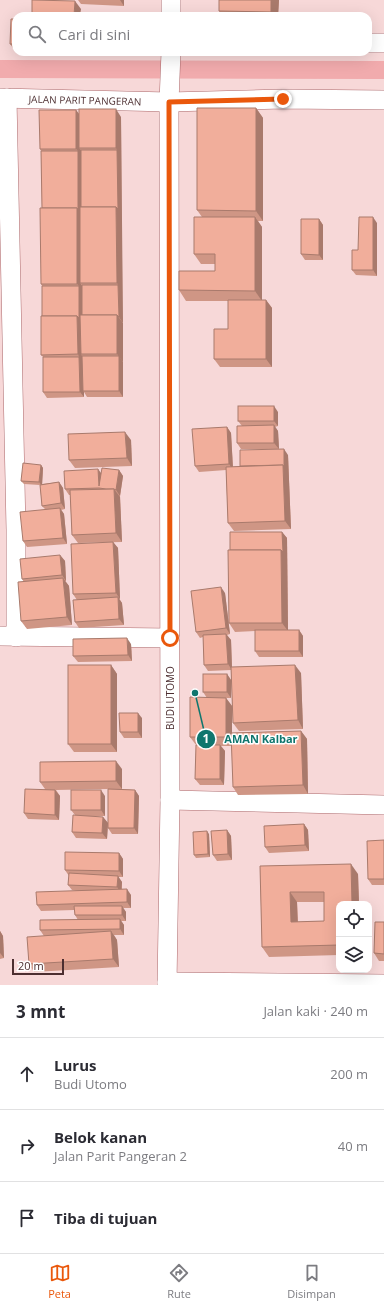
<!DOCTYPE html>
<html lang="id">
<head>
<meta charset="utf-8">
<style>
	body { margin:0; font-family:"Open Sans",sans-serif; background:#f7f7f7; color:#2b2b33 }
	.controls { position:absolute; right:12px; bottom:12px; display:grid; overflow:hidden; border-radius:8px; box-shadow:0 4px 16px #0002 }
	.controls button { width:36px; height:36px; display:grid; place-items:center; padding:0; border:0; border-bottom:1px solid #e1e1e2; background:#fff; color:#2b2b33; font:20px sans-serif }
	.scale { position:absolute; left:12px; bottom:10px; width:52px; box-sizing:border-box; padding-left:4px; border:2px solid #4c2e30; border-top:0; font-size:11px; line-height:14px; white-space:nowrap; color:#4c2e30; -webkit-text-stroke:3px #fff; paint-order:stroke }
	.stop { position:absolute; width:12px; height:12px; margin:-9px; border:3px solid #ea580c; border-radius:50%; background:#fff }
	.stop.end { background:#ea580c; border-color:#fff; box-shadow:0 1px 4px #0008 }
	.list { margin:0; padding:0; list-style:none }
	h2 { display:flex; justify-content:space-between; align-items:center; height:52px; margin:0; padding:0 16px; font-size:17px }
	h2 small { font-size:13px; font-weight:400; color:#7c7c81 }
	.list li { display:grid; grid-template-columns:26px 1fr auto; gap:12px; align-items:center; box-sizing:border-box; height:72px; padding:0 16px; border-top:1px solid #e1e1e2 }
	.list b { display:block; font-size:15px; white-space:nowrap }
	.list p { margin:0; font-size:13px; white-space:nowrap; color:#7c7c81 }
	.list em { font-size:13px; font-style:normal; color:#7c7c81 }
	.icon { flex:none; width:22px; height:22px; fill:none; stroke:currentColor; stroke-width:2; stroke-linecap:round; stroke-linejoin:round }
	.map { position:relative; flex:none; width:384px; height:985px; overflow:hidden }
	.search { position:absolute; background:#fff; box-shadow:0 4px 16px #0002; left:12px; right:12px; top:12px; height:44px; display:flex; align-items:center; gap:10px; box-sizing:border-box; padding:0 14px; border-radius:12px; color:#7c7c81; font-size:15px }
	.sheet { height:268px; background:#fff }
	nav { display:flex; justify-content:space-around; align-items:center; box-sizing:border-box; height:56px; border-top:1px solid #e1e1e2; background:#fff; font-size:11px; color:#7c7c81 }
	nav a { display:grid; justify-items:center; gap:2px }
	nav .on { color:#ea580c }
	.map>svg:first-child { display:block }
	.lines { fill:none; stroke-linecap:round; stroke-linejoin:round }
	.canal { stroke:#f1abad; stroke-width:18 }
	.minor-casing { stroke:#ad696c; stroke-width:20 }
	.minor { stroke:#fff; stroke-width:19 }
	.wall { fill:#cf9685; fill-rule:evenodd }
	.shaded-wall { fill:#a97a6c }
	.building { fill:#f1ae9b; stroke:#a97a6c; fill-rule:evenodd }
	.route { stroke:#ea580c; stroke-width:5 }
	.labels { text-anchor:middle; stroke-width:3; stroke-linejoin:round; paint-order:stroke }
	.street-label { font-size:10px; fill:#4c2e30; stroke:#fff }
	.leader { fill:none; stroke:#0f766e; stroke-width:1.5 }
	.callout-dot { fill:#0f766e; stroke:#fff; stroke-width:1.5 }
	.mark-label { font-size:12px; text-anchor:middle; font-weight:bold; fill:#fff }
	.callout-label { font-size:11px; text-anchor:middle; font-weight:bold; fill:#0f766e; stroke:#fff; stroke-width:3; stroke-linejoin:round; paint-order:stroke }
</style>
</head>
<body>
<div class="map">
<svg width="384" height="985" viewBox="0 0 384 985">
	<rect width="100%" height="100%" fill="#f7d8d8"/>
	<g class="lines">
		<!-- canal -->
		<polyline class="canal" points="0,69 384,70"/>
		<!-- minor casing -->
		<g class="minor-casing">
			<g id="minor">
				<polyline points="171,16 171,0"/>
				<polyline points="368,43 384,43"/>
				<path id="s1" d="M0,98l169,4 114,-3 101,1"/>
				<polyline points="7,98 16,530 16,637"/>
				<polyline points="0,636 170,638"/>
				<polyline points="170,800 384,805"/>
				<polyline points="167,982 384,984"/>
				<polyline points="167,985 170,800 169,102 171,52"/>
			</g>
		</g>
		<!-- minor -->
		<use href="#minor" class="minor"/>
	</g>
	<!-- wall -->
	<g class="wall">
		<polygon points="78,0 124,0 124,6 81,4"/>
		<polygon points="279,0 278,16 222,16 219,11"/>
		<polygon points="10,44 16,44 16,52 92,52 92,54 16,52"/>
		<polygon points="256,108 263,118 263,221 258,221 262,227 262,300 266,300 272,308 272,367 220,367 214,359 228,329 228,301 186,301 179,290 215,271 215,264 201,264 194,254 202,217 197,210"/>
		<polygon points="76,110 79,114 121,117 123,397 87,397 84,392 84,397 47,398 43,392 43,357 41,355 42,316 42,286 41,284 42,208 41,151 40,149"/>
		<polygon points="319,219 323,225 323,260 305,260 301,254"/>
		<polygon points="377,223 377,276 356,275 352,270 358,250"/>
		<polygon points="278,412 278,426 275,427 278,431 279,449 241,449 237,443 242,426 238,421"/>
		<polygon points="227,427 231,433 233,467 240,466 288,455 291,529 234,531 228,523 226,470 199,472 195,466"/>
		<polygon points="131,440 132,466 75,468 69,460"/>
		<polygon points="41,465 43,468 42,484 59,482 63,488 65,509 61,510 64,514 67,544 27,547 23,541 45,509 42,506 40,485 24,484 21,481"/>
		<polygon points="98,469 101,473 119,470 123,476 120,496 122,542 78,543 72,535 70,495 69,495 65,489"/>
		<polygon points="282,532 287,538 288,630 299,630 303,636 303,657 259,657 255,651 255,631 235,632 229,623 230,550"/>
		<polygon points="113,542 118,548 120,599 119,599 122,603 124,625 79,628 75,622 77,600 73,594"/>
		<polygon points="60,555 65,561 66,581 65,581 69,586 72,625 27,629 21,621 24,582 22,579"/>
		<polygon points="225,593 230,634 227,635 231,640 232,667 301,673 303,729 239,731 233,723 231,670 208,671 204,665 203,637 200,638 196,632"/>
		<polygon points="131,644 132,661 78,662 73,656"/>
		<polygon points="111,665 117,674 117,752 74,752 68,744"/>
		<polygon points="227,674 231,680 231,698 211,698 226,698 232,706 232,733 301,731 307,739 308,794 238,795 233,787 232,746 221,746 225,751 224,785 200,785 195,779 196,745 190,737 207,698 203,692"/>
		<polygon points="142,718 142,738 124,738 120,732"/>
		<polygon points="122,769 122,789 113,789 135,790 139,796 138,834 112,834 108,828 108,789 56,790 60,796 59,820 28,819 24,813 45,789 40,782"/>
		<polygon points="105,796 105,816 84,816 103,817 108,823 107,839 76,838 72,832 75,815 71,810"/>
		<polygon points="304,824 308,830 309,851 269,853 265,847"/>
		<polygon points="227,830 231,836 232,860 217,861 213,855"/>
		<polygon points="209,834 210,857 196,858 194,855"/>
		<polygon points="384,840 384,885 372,885 368,879"/>
		<polygon points="119,853 123,859 123,877 118,877 122,882 122,889 131,895 131,908 123,908 126,912 126,921 121,921 124,925 124,935 114,935 117,940 119,967 34,972 29,964 44,936 40,930 78,920 75,915 74,910 41,911 37,905 77,891 72,890 68,885 69,876 65,870"/>
		<path d="M260,866l98,8 1,30h-20v51l-70,2 -7,-10zM297,902h27v19l-26,1z"/>
		<polygon points="384,922 384,961 379,961 374,953"/>
		<polygon points="0,931 3,936 4,958 0,959"/>
	</g>
	<!-- shaded-wall -->
	<g class="shaded-wall">
		<polygon points="120,0 124,0 124,6"/>
		<polygon points="271,0 279,0 278,16 274,16 271,12"/>
		<polygon points="75,1 81,9 80,16 74,16"/>
		<polygon points="256,108 263,118 263,221 256,211"/>
		<polygon points="116,109 121,117 123,323 119,317 118,285 117,283 116,207 117,150 116,148"/>
		<polygon points="76,110 82,118 79,148 82,151 80,283 83,287 81,354 83,358 83,391 84,392 84,397 80,392 79,357 78,354 77,316 79,286 77,284 77,208 78,151 76,149"/>
		<polygon points="255,217 262,227 262,301 255,291"/>
		<polygon points="373,217 377,223 377,276 373,270"/>
		<polygon points="319,219 323,225 323,260 319,255"/>
		<polygon points="266,300 272,308 272,367 266,359"/>
		<polygon points="117,315 123,323 123,362 117,354"/>
		<polygon points="119,356 123,362 123,397 119,391"/>
		<polygon points="274,406 278,412 278,426 274,421"/>
		<polygon points="274,425 278,431 279,449 274,443"/>
		<polygon points="227,427 231,433 233,470 229,464"/>
		<polygon points="125,432 131,440 132,466 127,458"/>
		<polygon points="284,449 288,455 291,529 285,521 283,465"/>
		<polygon points="41,465 43,468 42,486 39,482"/>
		<polygon points="98,469 102,475 99,486"/>
		<polygon points="119,470 123,476 120,496 116,490"/>
		<polygon points="59,482 63,488 65,509 61,503"/>
		<polygon points="114,489 120,497 122,542 116,533"/>
		<polygon points="60,508 64,514 67,544 63,538"/>
		<polygon points="282,532 287,538 288,631 282,623 281,550"/>
		<polygon points="113,542 118,548 120,599 116,593"/>
		<polygon points="60,555 65,561 66,581 62,575"/>
		<polygon points="63,578 69,586 72,625 67,617"/>
		<polygon points="221,587 225,593 230,634 226,628"/>
		<polygon points="118,597 122,603 124,625 119,619"/>
		<polygon points="299,630 303,636 303,657 299,651"/>
		<polygon points="226,634 231,640 232,670 228,664"/>
		<polygon points="127,638 131,644 132,661 128,655"/>
		<polygon points="111,665 117,674 117,752 111,744"/>
		<polygon points="295,665 301,673 303,729 298,720"/>
		<polygon points="227,674 231,680 231,698 227,692"/>
		<polygon points="226,698 232,706 232,746 226,737"/>
		<polygon points="138,713 142,718 142,738 138,732"/>
		<polygon points="301,731 307,739 308,794 303,785"/>
		<polygon points="220,745 225,751 224,785 220,779"/>
		<polygon points="116,761 122,769 122,789 116,781"/>
		<polygon points="55,790 60,796 59,820 55,815"/>
		<polygon points="101,790 105,796 105,816 101,810"/>
		<polygon points="135,790 139,796 138,834 134,828"/>
		<polygon points="103,817 108,823 107,839 102,833"/>
		<polygon points="304,824 308,830 309,851 305,845"/>
		<polygon points="227,830 231,836 232,860 228,854"/>
		<polygon points="207,831 209,834 210,857 208,854"/>
		<polygon points="119,853 123,859 123,877 119,871"/>
		<polygon points="351,864 358,874 359,904 352,904"/>
		<polygon points="118,876 122,882 121,893 117,887"/>
		<polygon points="127,889 131,895 131,908 127,902"/>
		<polygon points="290,892 297,902 298,932 291,922"/>
		<polygon points="122,906 126,912 126,921 122,915"/>
		<polygon points="120,919 124,925 124,935 120,929"/>
		<polygon points="0,931 3,936 4,958 0,953"/>
		<polygon points="111,931 117,940 119,967 113,959"/>
	</g>
	<!-- building -->
	<g class="building">
		<polygon points="32,0 75,1 74,16 32,16"/>
		<polygon points="219,0 271,0 271,12 219,11"/>
		<polygon points="11,19 16,19 16,44 10,44"/>
		<polygon points="197,108 256,108 256,211 197,210"/>
		<rect x="79" y="109" width="37" height="39"/>
		<polygon points="39,110 76,110 76,149 40,149"/>
		<polygon points="81,150 117,150 118,209 116,207 81,207"/>
		<polygon points="41,151 78,151 78,210 77,208 42,208"/>
		<polygon points="80,207 116,207 117,283 80,283"/>
		<polygon points="40,208 77,208 77,284 41,284"/>
		<polygon points="194,217 255,217 255,291 179,290 179,271 215,271 215,254 194,254"/>
		<polygon points="359,217 373,217 373,270 352,270 352,250 358,250"/>
		<polygon points="301,219 319,219 319,255 301,254"/>
		<polygon points="82,285 118,285 119,317 117,315 82,315"/>
		<polygon points="42,286 79,286 79,318 77,316 42,316"/>
		<polygon points="228,300 266,300 266,359 214,359 214,329 228,329"/>
		<polygon points="80,315 117,315 117,354 81,354"/>
		<polygon points="41,316 77,316 78,354 41,355"/>
		<polygon points="82,356 119,356 119,391 83,391"/>
		<polygon points="43,357 79,357 80,392 43,392"/>
		<rect x="238" y="406" width="36" height="15"/>
		<polygon points="274,425 274,443 237,443 237,426"/>
		<polygon points="227,427 229,464 195,466 192,429"/>
		<polygon points="125,432 127,458 69,460 68,434"/>
		<polygon points="284,449 284,467 283,465 240,466 240,450"/>
		<polygon points="23,463 41,465 39,482 21,481"/>
		<polygon points="283,465 285,521 228,523 226,467"/>
		<polygon points="102,468 119,470 116,490 114,489 106,489 99,488 65,489 64,471 98,469 99,486"/>
		<polygon points="59,482 61,503 42,506 40,485"/>
		<polygon points="114,489 116,533 72,535 70,490"/>
		<polygon points="60,508 63,538 23,541 20,512"/>
		<polygon points="230,532 282,532 283,552 281,550 230,550"/>
		<polygon points="113,542 116,593 73,594 71,544"/>
		<polygon points="228,550 281,550 282,623 229,623"/>
		<polygon points="60,555 62,575 22,579 20,559"/>
		<polygon points="63,578 67,617 21,621 18,582"/>
		<polygon points="221,587 226,628 196,632 191,591"/>
		<polygon points="118,597 119,619 75,622 73,600"/>
		<rect x="255" y="630" width="44" height="21"/>
		<polygon points="226,634 228,664 204,665 203,635"/>
		<polygon points="127,638 128,655 73,656 73,639"/>
		<rect x="68" y="665" width="43" height="79"/>
		<polygon points="295,665 298,720 233,723 231,667"/>
		<rect x="203" y="674" width="24" height="18"/>
		<polygon points="190,697 226,698 226,737 190,737"/>
		<polygon points="119,713 138,713 138,732 120,732"/>
		<polygon points="301,731 303,785 233,787 231,733"/>
		<polygon points="196,745 220,745 220,779 195,779"/>
		<polygon points="116,761 116,781 40,782 40,762"/>
		<polygon points="25,789 55,790 55,815 24,813"/>
		<polygon points="108,789 135,790 134,828 108,828"/>
		<rect x="71" y="790" width="30" height="20"/>
		<polygon points="73,815 103,817 102,833 72,832"/>
		<polygon points="304,824 305,845 265,847 264,826"/>
		<polygon points="227,830 228,854 213,855 211,831"/>
		<polygon points="207,831 208,854 194,855 193,832"/>
		<polygon points="384,840 384,879 368,879 367,841"/>
		<polygon points="65,852 119,853 119,871 65,870"/>
		<path d="M351,864l1,40h-13v41l-77,2 -2,-81zM290,892h34v29l-33,1z"/>
		<polygon points="69,873 118,876 117,887 68,885"/>
		<polygon points="127,889 127,902 37,905 36,892"/>
		<polygon points="74,906 122,906 122,915 75,915"/>
		<polygon points="120,919 120,929 40,930 40,920"/>
		<polygon points="375,922 384,922 384,954 374,953"/>
		<polygon points="111,931 113,959 29,964 27,937"/>
	</g>
	<g class="lines">
		<!-- route -->
		<polyline class="route" points="170,638 169,102 283,99"/>
	</g>
	<g class="labels">
		<!-- street labels -->
		<g class="street-label">
			<text dy="4" stroke="none"><textPath href="#s1" startOffset="85">JALAN PARIT PANGERAN</textPath></text>
			<text transform="translate(170 698) rotate(-90)" y="4">BUDI UTOMO</text>
		</g>
	</g>
	<!-- callouts -->
	<path class="leader" d="M195 693L206 739"/>
	<g class="callout-dot">
		<circle cx="195" cy="693" r="4"/>
		<circle cx="206" cy="739" r="10"/>
	</g>
	<g class="mark-label">
		<text x="206" y="743">1</text>
	</g>
	<g class="callout-label">
		<text x="261" y="743">AMAN Kalbar</text>
	</g>
</svg>
<div class="controls">
<button><svg class="icon" aria-label="locate" viewBox="0 0 24 24"><circle cx="12" cy="12" r="6"/><path d="M12 2v4M12 18v4M2 12h4M18 12h4"/></svg></button>
<button><svg class="icon" aria-label="layers" viewBox="0 0 24 24"><path d="M12 4l9 5-9 5-9-5zM3 14l9 5 9-5"/></svg></button>
</div>
<div class="scale">20 m</div>
<div class="stop" style="left:170px;top:638px"></div>
<div class="stop end" style="left:283px;top:99px"></div>
<div class="search"><svg class="icon" aria-label="search" viewBox="0 0 24 24"><circle cx="10" cy="10" r="6"/><path d="M15 15l6 6"/></svg>Cari di sini</div>
</div>
<section class="sheet">
<h2>3 mnt<small>Jalan kaki · 240 m</small></h2>
<ul class="list">
<li><svg class="icon" aria-label="ahead" viewBox="0 0 24 24"><path d="M12 20V5M6 11l6-6 6 6"/></svg><div><b>Lurus</b><p>Budi Utomo</p></div><em>200 m</em></li>
<li><svg class="icon" aria-label="right" viewBox="0 0 24 24"><path d="M7 20v-9h11M14 6l5 5-5 5"/></svg><div><b>Belok kanan</b><p>Jalan Parit Pangeran 2</p></div><em>40 m</em></li>
<li><svg class="icon" aria-label="arrive" viewBox="0 0 24 24"><path d="M6 21V4h12l-3 4 3 4H6"/></svg><div><b>Tiba di tujuan</b></div></li>
</ul>
</section>
<nav>
<a class="on"><svg class="icon" aria-label="map" viewBox="0 0 24 24"><path d="M3 6l6-2 6 2 6-2v14l-6 2-6-2-6 2zM9 4v14M15 6v14"/></svg>Peta</a>
<a><svg class="icon" aria-label="directions" viewBox="0 0 24 24"><path d="M12 3l9 9-9 9-9-9zM9 14v-3h6M13 9l2 2-2 2"/></svg>Rute</a>
<a><svg class="icon" aria-label="saved" viewBox="0 0 24 24"><path d="M7 4h10v16l-5-4-5 4z"/></svg>Disimpan</a>
</nav>
</body>
</html>
